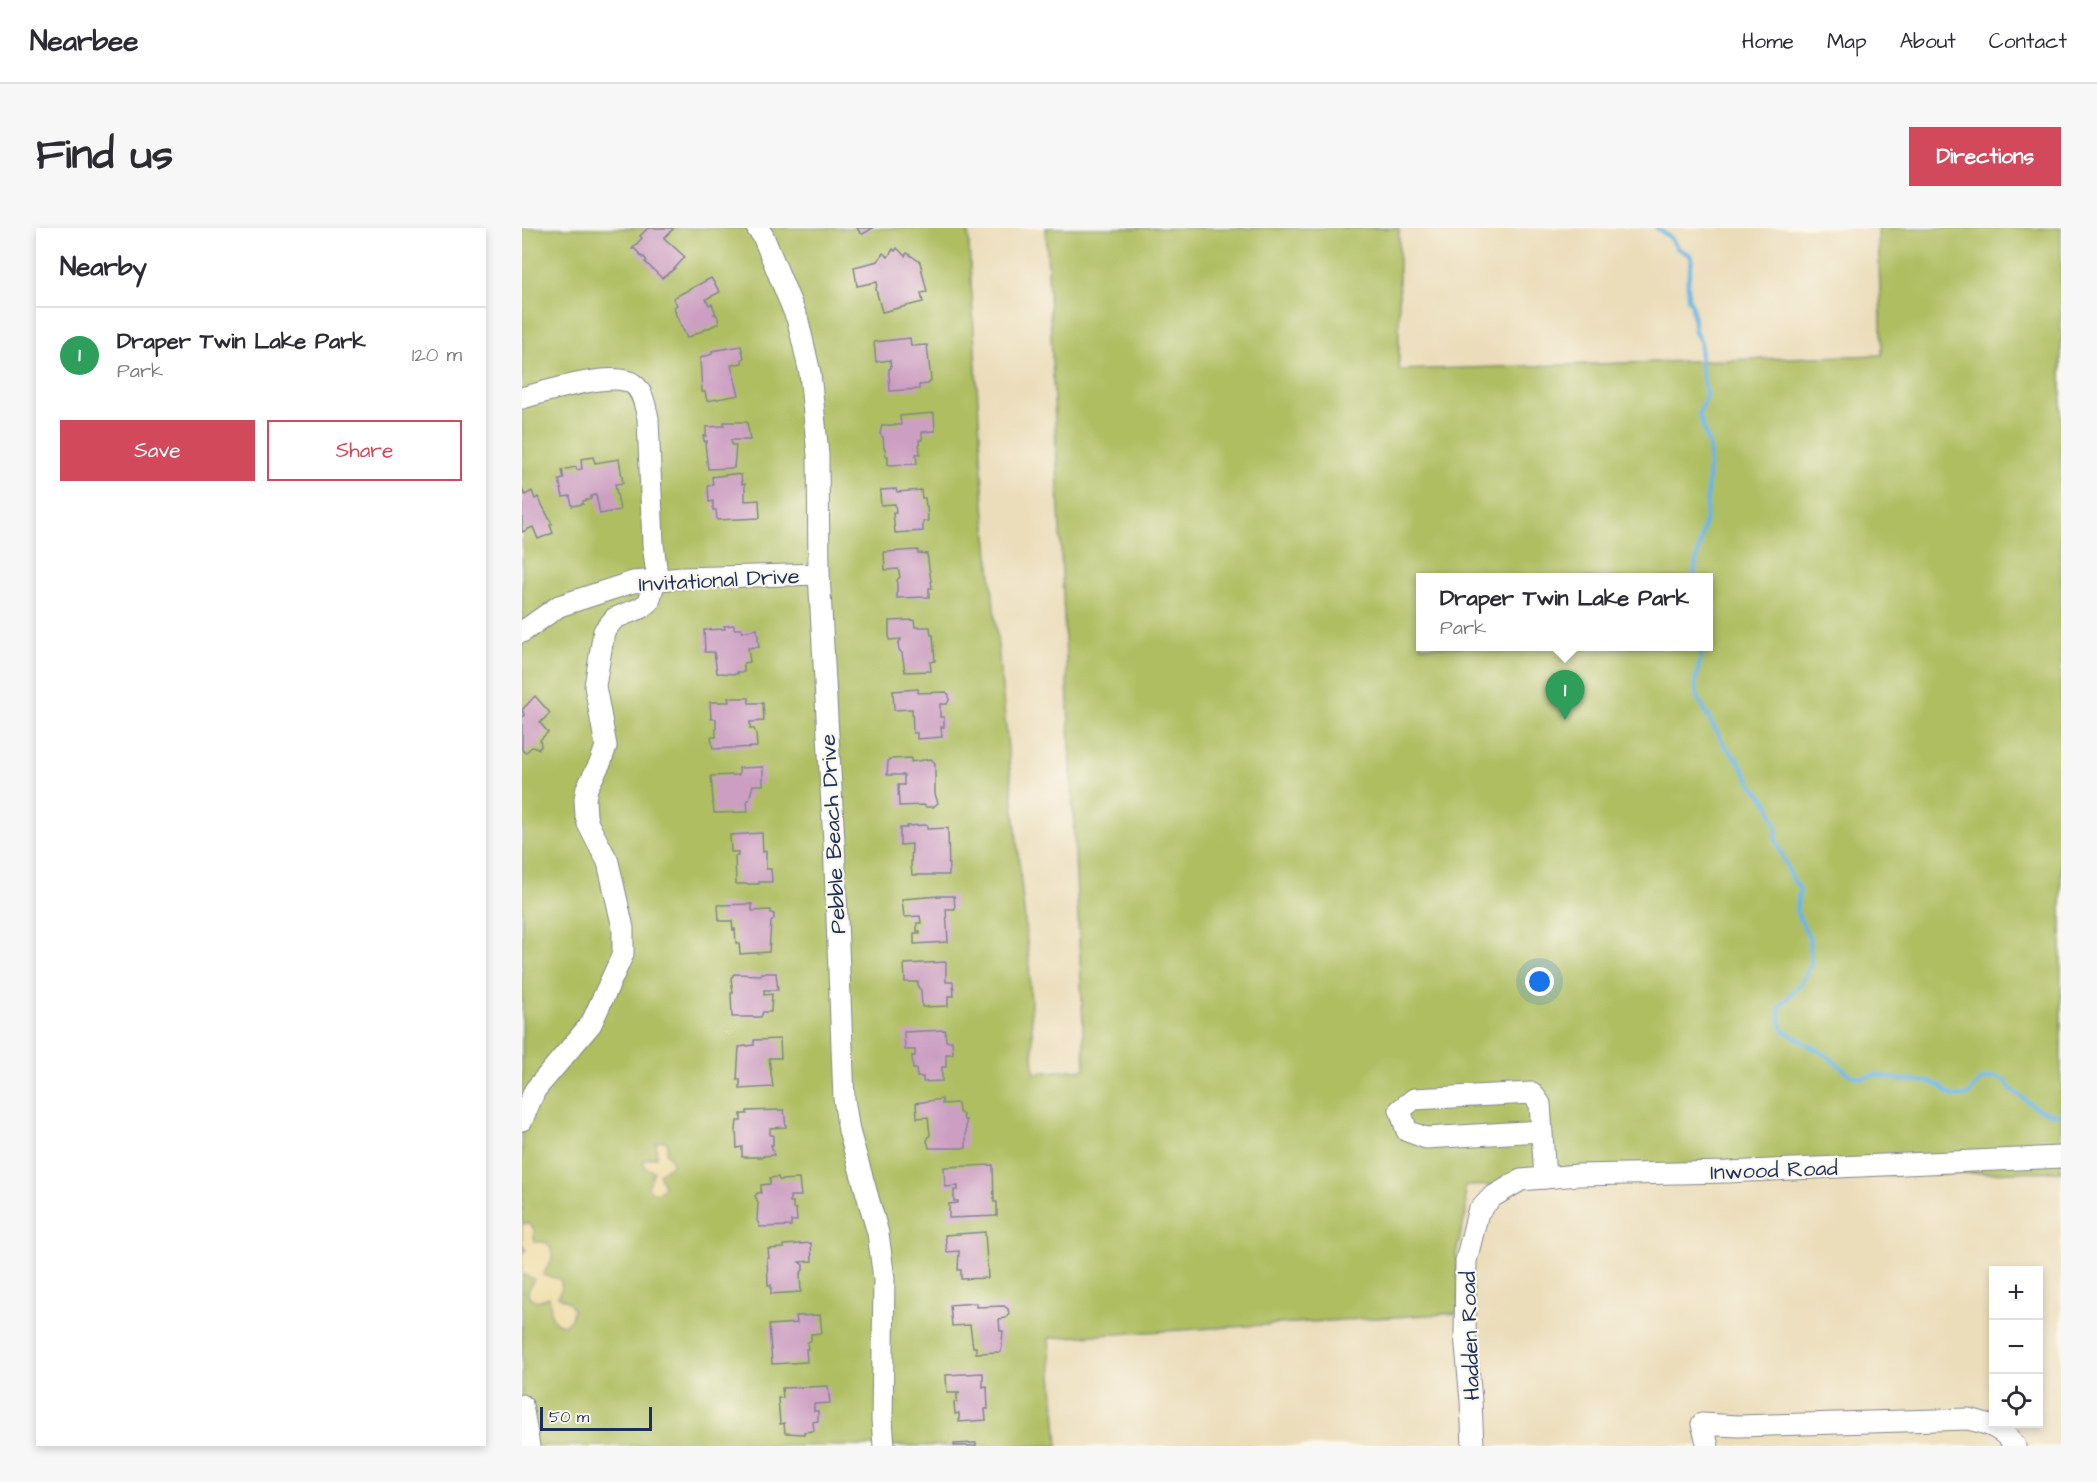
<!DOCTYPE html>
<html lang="en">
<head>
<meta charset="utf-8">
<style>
	body { margin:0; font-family:"Architects Daughter",sans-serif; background:#f7f7f7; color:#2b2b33 }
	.controls { position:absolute; right:18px; bottom:18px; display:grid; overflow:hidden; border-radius:0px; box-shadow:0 3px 9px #0003 }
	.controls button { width:54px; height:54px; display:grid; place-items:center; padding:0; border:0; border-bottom:2px solid #e1e1e2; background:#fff; color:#2b2b33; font:30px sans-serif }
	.scale { position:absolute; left:18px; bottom:15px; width:112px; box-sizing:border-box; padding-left:6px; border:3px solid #1b2f5e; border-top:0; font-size:16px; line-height:21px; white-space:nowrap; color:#1b2f5e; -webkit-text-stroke:4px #fbf7ec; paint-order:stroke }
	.you { position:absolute; left:1018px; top:754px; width:21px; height:21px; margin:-15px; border:4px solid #fff; border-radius:50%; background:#1a73e8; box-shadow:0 0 0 9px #1a73e833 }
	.badge { display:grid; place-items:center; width:39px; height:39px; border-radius:50%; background:#d1495b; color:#fff; font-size:20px; font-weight:700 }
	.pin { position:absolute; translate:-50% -50px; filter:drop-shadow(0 2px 3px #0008) }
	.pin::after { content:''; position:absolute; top:32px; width:21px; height:18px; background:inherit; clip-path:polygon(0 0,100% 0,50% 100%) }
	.popup { position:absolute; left:894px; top:345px; width:297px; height:78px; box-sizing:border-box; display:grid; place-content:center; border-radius:0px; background:#fff; filter:drop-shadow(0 2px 4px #0005); font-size:20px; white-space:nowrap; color:#7c7c81 }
	.popup b { font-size:22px; color:#2b2b33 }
	.popup::after { content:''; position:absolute; left:50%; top:100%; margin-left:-12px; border:12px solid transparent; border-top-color:#fff }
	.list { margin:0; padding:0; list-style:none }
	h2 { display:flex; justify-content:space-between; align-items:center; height:78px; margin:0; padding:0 24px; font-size:26px }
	h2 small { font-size:20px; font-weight:400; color:#7c7c81 }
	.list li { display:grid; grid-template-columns:39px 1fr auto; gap:18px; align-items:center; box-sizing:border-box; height:96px; padding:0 24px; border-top:2px solid #e1e1e2 }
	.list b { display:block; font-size:22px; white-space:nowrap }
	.list p { margin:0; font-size:20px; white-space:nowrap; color:#7c7c81 }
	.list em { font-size:20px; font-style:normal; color:#7c7c81 }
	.actions { display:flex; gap:12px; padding:18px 24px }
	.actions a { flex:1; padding:14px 0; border:2px solid #d1495b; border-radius:0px; text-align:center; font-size:21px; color:#d1495b }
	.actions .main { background:#d1495b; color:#fff }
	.icon { flex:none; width:33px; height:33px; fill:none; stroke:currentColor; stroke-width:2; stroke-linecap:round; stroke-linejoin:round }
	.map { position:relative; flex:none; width:1539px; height:1218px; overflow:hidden; border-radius:0px }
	header { display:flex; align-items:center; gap:36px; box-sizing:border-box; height:84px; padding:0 30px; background:#fff; border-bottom:2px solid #e1e1e2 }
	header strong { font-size:28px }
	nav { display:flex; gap:33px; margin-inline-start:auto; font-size:21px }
	.intro { display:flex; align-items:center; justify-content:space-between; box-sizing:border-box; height:144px; padding:0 36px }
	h1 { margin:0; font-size:42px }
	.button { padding:15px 27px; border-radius:0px; background:#d1495b; color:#fff; font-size:21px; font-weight:700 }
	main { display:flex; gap:36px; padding:0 36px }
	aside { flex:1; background:#fff; border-radius:0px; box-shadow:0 3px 9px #0003 }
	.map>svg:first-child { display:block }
	.green { fill:#aebe60; stroke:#64765f; stroke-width:1.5; fill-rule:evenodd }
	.sand { fill:#eeda9e; stroke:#84847e; stroke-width:1.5 }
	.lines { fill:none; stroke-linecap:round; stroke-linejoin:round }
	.stream { stroke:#6ab5e3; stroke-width:4.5 }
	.building { fill:#cc9fc2 }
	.minor-casing { stroke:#83868c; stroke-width:23 }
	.minor { stroke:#fff; stroke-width:21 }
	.labels { text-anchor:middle; stroke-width:4.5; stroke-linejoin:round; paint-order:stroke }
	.street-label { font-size:22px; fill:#1b2f5e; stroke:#fbf7ec }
</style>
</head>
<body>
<header>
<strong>Nearbee</strong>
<nav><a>Home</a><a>Map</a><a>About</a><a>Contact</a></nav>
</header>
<div class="intro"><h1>Find us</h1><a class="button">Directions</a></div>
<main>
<aside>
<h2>Nearby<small></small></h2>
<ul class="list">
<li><span class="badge" style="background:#2e9e5b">1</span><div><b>Draper Twin Lake Park</b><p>Park</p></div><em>120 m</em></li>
</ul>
<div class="actions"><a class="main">Save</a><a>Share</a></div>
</aside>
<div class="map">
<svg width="1539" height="1218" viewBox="0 0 1539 1218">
	<rect width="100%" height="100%" fill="#fbf7ec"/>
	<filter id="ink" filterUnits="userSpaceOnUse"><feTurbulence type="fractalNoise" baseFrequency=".0167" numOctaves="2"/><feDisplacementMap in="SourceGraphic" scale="12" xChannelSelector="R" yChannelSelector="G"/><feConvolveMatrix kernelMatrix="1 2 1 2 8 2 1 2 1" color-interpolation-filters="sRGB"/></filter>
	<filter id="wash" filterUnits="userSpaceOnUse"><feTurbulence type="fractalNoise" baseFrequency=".008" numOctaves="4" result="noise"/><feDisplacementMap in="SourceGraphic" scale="24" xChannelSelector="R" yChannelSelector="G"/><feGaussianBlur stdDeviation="1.35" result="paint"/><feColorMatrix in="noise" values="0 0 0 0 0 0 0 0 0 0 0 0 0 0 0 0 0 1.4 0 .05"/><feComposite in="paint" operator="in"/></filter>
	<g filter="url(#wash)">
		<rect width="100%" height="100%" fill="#ebddba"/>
		<!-- green -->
		<path class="green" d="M0,0h446l16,277 45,457 5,111 51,-4 -39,-841h353v142l483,-15 -4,-127h183v943l-596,15 1,27 -10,40 4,60 -411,25 9,108h-536zM899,350h288v68h-288z"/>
		<!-- sand -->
		<g class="sand">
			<path d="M141,912l5,4 -2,9c13,14 2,13 -7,21l5,12c-3,9 -12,8 -16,1l6,-16 -9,-3 -2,-6 3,-3 11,-2 -1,-14z"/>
			<path d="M7,995l5,6v13h11l6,6 1,11 -9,16 17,4 2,9 -4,8 10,6 5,7 -2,10 -7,6c-18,-3 -11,-16 -15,-28l-12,4 -8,-4 -1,-6 6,-12 -12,-5v-20l4,-4 -4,-5v-21z"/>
		</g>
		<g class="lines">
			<!-- stream -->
			<g class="stream">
				<polyline points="1135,0 1149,10 1155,20 1168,27 1170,31 1166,52 1166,70 1170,77 1173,104 1179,114 1178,135 1184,164 1184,171 1177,185 1188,221 1184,288 1172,344 1175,350"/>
				<polyline points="1175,418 1179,429 1173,455 1176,471 1203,518 1216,532 1230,556 1247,576 1255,600 1253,610 1270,650 1278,661 1274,683 1287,709 1289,737 1281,753 1257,780 1259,798 1264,804 1307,829 1328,847 1340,850 1355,847 1373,851 1407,854 1419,858 1425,865 1432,869 1445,868 1460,852 1475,849 1483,853 1489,861 1514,880 1530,886 1539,886"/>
			</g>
		</g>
		<g id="blocks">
			<!-- building -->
			<g class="building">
				<polygon points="126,0 150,0 151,1 142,10 163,29 151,42 140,50 123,34 125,33 122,29 121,30 113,21 110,21 120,10 118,8"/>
				<polygon points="335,0 351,0 341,6 338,5"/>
				<polygon points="375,20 383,28 385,25 398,34 405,64 399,65 401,74 360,84 354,62 355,54 335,58 332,39 356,33 361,25 366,29 371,21 373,23"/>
				<polygon points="189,50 198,64 184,71 187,77 190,76 194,86 191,86 195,87 197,95 165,110 154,87 152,79 155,77 151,70"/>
				<polygon points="388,110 389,118 405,117 409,152 406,156 397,157 397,161 368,163 367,146 367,141 369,140 368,132 354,134 352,114"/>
				<polygon points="219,118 222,130 220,131 220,135 209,137 217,167 185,173 183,164 180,164 178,130 190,126 190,123"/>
				<polygon points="412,185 413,203 400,204 400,212 397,212 398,226 394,226 395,236 366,237 366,228 364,228 363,220 362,220 361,209 358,206 360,197 379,197 378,188"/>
				<polygon points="202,194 225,194 228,212 209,212 210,217 214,217 212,240 186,241 183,215 185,215 185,213 182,213 181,208 184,208 184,199 202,198"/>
				<polygon points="71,229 73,235 97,231 101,255 93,256 98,282 78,286 74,267 69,268 69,271 61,273 61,276 50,278 48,268 41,269 37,252 42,251 40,242 54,239 55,242 60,241 59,231"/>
				<polygon points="210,246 219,247 220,256 223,256 223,273 237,272 238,290 195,292 194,282 191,282 191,273 187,274 186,258 191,257 190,249"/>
				<polygon points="0,261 3,267 10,263 13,271 16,269 30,296 28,297 31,305 16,311 11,299 0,304"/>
				<polygon points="374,261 375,264 399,262 400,270 403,270 404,278 405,278 406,293 401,293 401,303 373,305 371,285 374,285 373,276 359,277 358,266 359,262"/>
				<polygon points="396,322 396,325 405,326 410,360 407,360 407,369 375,370 375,352 378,349 377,344 376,341 363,342 362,324"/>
				<polygon points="392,392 393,399 408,399 409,407 411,407 413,433 408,434 409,443 383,444 380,425 377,422 376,416 379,411 367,412 367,393"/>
				<polygon points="212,397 212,401 220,401 220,404 235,401 237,419 226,420 228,434 222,435 222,444 215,444 216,446 195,445 192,424 183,424 182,402 203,401 202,398"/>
				<polygon points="396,461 396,465 424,464 427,467 427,472 425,476 418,476 418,489 422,489 422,499 419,499 420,509 395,511 395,505 391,505 390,481 372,482 371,463"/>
				<polygon points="13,468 28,485 18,495 26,504 18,512 19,518 17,521 10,519 3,525 0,522 0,489 2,487 0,482"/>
				<polygon points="206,470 227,470 227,475 241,475 242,493 228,494 228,501 232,501 234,505 235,519 191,521 189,509 194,509 194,491 189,491 188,474 207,474"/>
				<polygon points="389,530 389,534 409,531 413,535 413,566 416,575 411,579 404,579 402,577 377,578 376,557 382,557 382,547 365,547 366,534 367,531"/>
				<polygon points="241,539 241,557 231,557 227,572 225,572 226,584 192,585 189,548 217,547 217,540"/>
				<polygon points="405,597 405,601 426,600 427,647 390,647 389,637 390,616 378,617 378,600 385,600 385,598"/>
				<polygon points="240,605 241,624 244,623 244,641 249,641 250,654 237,654 237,656 214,656 213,628 216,628 216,624 209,624 208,607"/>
				<polygon points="418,668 432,668 433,681 424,681 426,714 392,716 392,705 398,705 398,703 395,703 395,695 399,695 398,688 382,689 380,671"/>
				<polygon points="230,676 230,683 249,682 249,685 252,686 252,691 249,694 247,724 218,726 217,715 214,715 213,701 211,702 210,693 197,693 196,677"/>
				<polygon points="424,734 424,754 431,754 432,768 426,768 426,778 400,779 399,762 396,759 396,754 383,754 382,736"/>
				<polygon points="239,745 254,745 256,762 242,762 242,767 250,766 249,784 241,784 239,789 210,789 209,765 211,765 209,750 212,746 239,747"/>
				<polygon points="423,802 424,813 430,813 431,826 424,826 424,839 420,839 420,853 401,854 401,849 395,849 394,841 391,841 390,828 393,828 393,822 383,822 382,804"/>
				<polygon points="258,811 259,830 247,830 251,859 218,861 218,852 215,852 217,819 232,817 232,812"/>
				<polygon points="420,871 420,876 436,875 437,884 441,887 442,892 444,892 444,920 407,920 405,912 408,907 406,889 395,890 394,875"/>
				<polygon points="262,882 264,899 248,900 248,907 251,907 251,917 249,917 252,927 241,928 241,929 220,929 220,919 215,920 214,902 215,893 219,893 219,886 225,886 225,883"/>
				<polygon points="471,937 472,974 475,974 475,988 427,990 427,976 436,975 436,973 432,973 432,962 436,962 436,958 423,959 422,939"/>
				<polygon points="256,949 257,952 277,951 279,968 268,968 268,974 271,974 271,981 274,981 275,993 269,993 269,998 238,999 235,992 236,974 233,968 235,965 239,965 239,957 248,956 248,950"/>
				<polygon points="463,1004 466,1050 439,1051 439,1042 436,1042 437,1023 425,1024 423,1007"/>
				<polygon points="289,1015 290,1033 277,1034 281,1037 281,1042 278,1046 279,1064 249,1066 249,1057 246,1057 245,1030 247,1030 246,1021 262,1020 262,1017"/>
				<polygon points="454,1075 454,1079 482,1078 486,1081 487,1086 484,1090 477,1091 478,1103 481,1103 479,1124 454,1125 454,1119 451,1119 448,1097 430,1098 428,1077"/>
				<polygon points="298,1087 300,1105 289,1106 289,1112 285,1115 286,1121 284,1121 285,1134 250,1136 247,1097 275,1095 274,1088"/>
				<polygon points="461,1145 461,1159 465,1158 466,1181 463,1181 464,1192 437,1194 437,1185 433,1186 432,1174 435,1174 435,1166 438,1165 425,1165 424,1147"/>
				<polygon points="306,1158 308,1175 292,1176 292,1183 296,1183 296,1193 291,1194 292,1203 282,1204 282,1206 263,1205 262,1195 258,1196 256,1170 261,1170 260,1160"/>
				<polygon points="454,1215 454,1218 432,1218 432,1216"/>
			</g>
		</g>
	</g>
	<g filter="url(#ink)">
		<use href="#blocks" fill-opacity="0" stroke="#83868c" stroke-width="1.5"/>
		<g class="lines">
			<!-- minor casing -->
			<g class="minor-casing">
				<g id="minor">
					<polyline points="235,0 241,8 276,93 288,145 296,227 297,346 312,614 322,871 327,903 356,1005 362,1051 360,1192 362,1218"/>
					<path d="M0,170c22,-6 93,-28 111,-14 10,7 12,22 15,34l5,126 3,23"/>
					<polyline points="0,404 37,378 111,354 161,350 297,346"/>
					<polyline points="0,892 13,862 69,796 101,726 101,700 86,634 66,596 64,588 63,571 65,560 79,533 84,518 73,458 82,403 93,390 119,380 127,374 132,356"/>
					<polyline points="1019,903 904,910 885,903 878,882 892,871 1010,865 1018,876 1023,950"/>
					<polyline points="0,1177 7,1218"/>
					<polyline points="951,1218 949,1173 943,1106 944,1033 956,984 970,969 999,952 1056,947 1205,944 1539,929"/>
					<path d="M1186,1218l-6,-22 36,2 230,-7c19,4 36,10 47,27"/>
				</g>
			</g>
			<!-- minor -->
			<use href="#minor" class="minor"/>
		</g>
	</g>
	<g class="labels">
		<!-- street labels -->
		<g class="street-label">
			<text transform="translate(197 351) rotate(-3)" y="8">Invitational Drive</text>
			<text transform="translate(310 606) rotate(-93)" y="8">Pebble Beach Drive</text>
			<text transform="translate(1252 941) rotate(-2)" y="8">Inwood Road</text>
			<text transform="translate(947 1108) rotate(-92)" y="8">Hadden Road</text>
		</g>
	</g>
</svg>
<div class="controls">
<button>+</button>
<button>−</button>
<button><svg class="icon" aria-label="locate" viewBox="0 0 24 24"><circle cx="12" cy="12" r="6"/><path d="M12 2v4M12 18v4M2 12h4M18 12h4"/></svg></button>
</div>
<div class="scale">50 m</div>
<div class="you"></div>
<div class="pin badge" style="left:1043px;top:492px;background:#2e9e5b">1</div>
<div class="popup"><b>Draper Twin Lake Park</b>Park</div>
</div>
</main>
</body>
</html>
